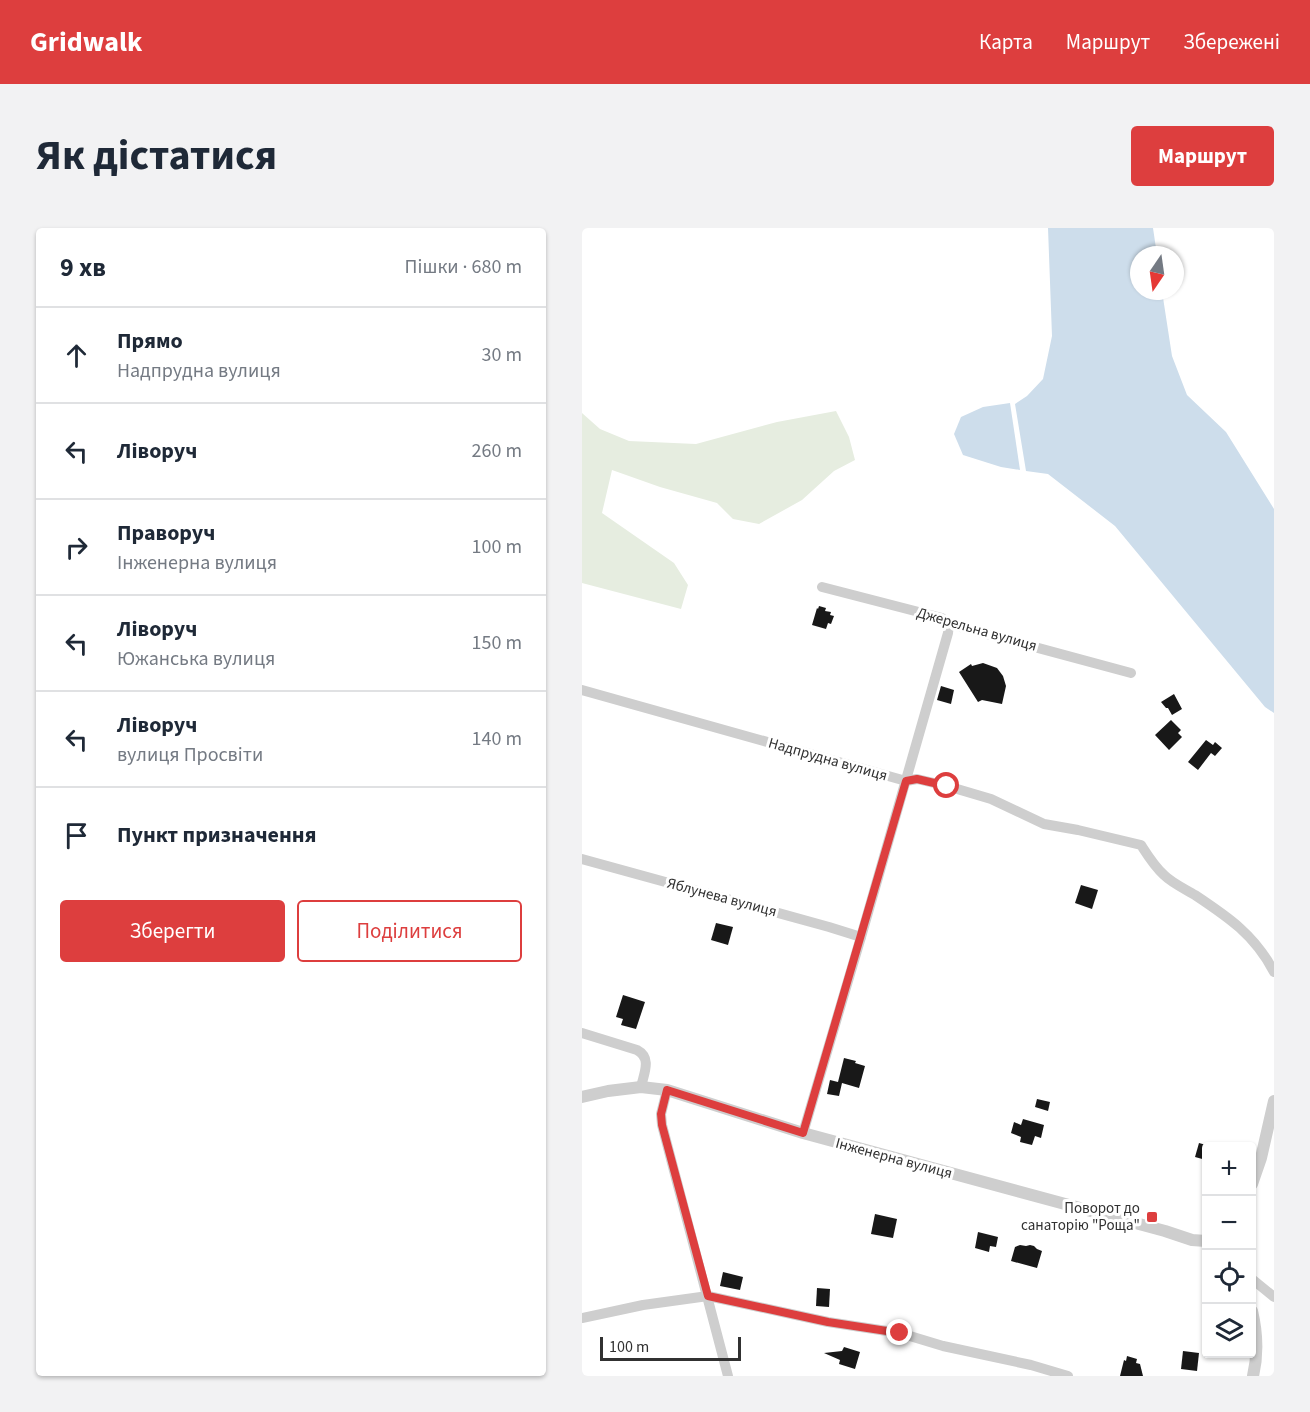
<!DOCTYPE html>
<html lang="uk">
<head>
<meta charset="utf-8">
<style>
	body { margin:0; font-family:"Source Sans 3",sans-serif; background:#f2f2f3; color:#1f2937 }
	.controls { position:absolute; right:18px; bottom:18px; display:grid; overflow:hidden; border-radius:6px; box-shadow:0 2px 4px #0004 }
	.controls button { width:54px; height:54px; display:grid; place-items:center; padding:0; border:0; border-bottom:2px solid #e0e1e3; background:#fff; color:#1f2937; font:30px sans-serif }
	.compass { position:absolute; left:548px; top:18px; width:54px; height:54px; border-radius:50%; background:#fff; box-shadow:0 2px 4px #0004; rotate:193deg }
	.scale { position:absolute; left:18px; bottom:15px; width:141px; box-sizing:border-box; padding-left:6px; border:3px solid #313131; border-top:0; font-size:16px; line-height:21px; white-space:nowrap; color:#313131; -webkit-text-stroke:4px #fff; paint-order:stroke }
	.stop { position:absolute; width:18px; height:18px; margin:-14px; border:4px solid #dd3e3e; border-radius:50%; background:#fff }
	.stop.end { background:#dd3e3e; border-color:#fff; box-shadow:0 2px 6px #0008 }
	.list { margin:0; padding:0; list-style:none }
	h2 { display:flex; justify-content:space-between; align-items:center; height:78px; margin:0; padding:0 24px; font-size:26px }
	h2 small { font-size:20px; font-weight:400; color:#747a83 }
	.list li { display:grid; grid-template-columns:39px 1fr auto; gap:18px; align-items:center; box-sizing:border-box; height:96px; padding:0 24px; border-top:2px solid #e0e1e3 }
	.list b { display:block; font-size:22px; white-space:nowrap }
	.list p { margin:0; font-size:20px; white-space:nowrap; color:#747a83 }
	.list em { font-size:20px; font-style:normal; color:#747a83 }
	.actions { display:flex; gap:12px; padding:18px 24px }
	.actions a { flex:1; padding:14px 0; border:2px solid #dd3e3e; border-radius:6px; text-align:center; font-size:21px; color:#dd3e3e }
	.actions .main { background:#dd3e3e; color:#fff }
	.icon { flex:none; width:33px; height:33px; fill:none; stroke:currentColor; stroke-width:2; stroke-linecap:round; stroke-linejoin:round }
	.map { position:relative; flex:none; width:692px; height:1148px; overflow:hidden; border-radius:6px }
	header { display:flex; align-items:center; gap:36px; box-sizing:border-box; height:84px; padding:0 30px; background:#dd3e3e; color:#fff }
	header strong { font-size:28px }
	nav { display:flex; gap:33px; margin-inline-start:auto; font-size:21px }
	.intro { display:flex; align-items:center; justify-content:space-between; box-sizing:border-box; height:144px; padding:0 36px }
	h1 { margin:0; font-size:42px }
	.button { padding:15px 27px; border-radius:6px; background:#dd3e3e; color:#fff; font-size:21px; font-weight:700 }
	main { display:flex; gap:36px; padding:0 36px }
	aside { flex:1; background:#fff; border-radius:6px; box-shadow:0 2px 4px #0004 }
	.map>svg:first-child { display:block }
	.green { fill:#e6ede0 }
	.water { fill:#cdddeb }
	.building { fill:#181818 }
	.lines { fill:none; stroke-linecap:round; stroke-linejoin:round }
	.minor { stroke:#cecece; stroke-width:10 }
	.tertiary { stroke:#cecece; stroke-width:12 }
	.route { stroke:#dd3e3e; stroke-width:8 }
	.poi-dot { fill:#dd3e3e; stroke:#fff; stroke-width:2 }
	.labels { text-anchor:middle; stroke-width:6; stroke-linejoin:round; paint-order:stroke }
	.street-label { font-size:15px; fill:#313131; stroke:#fff }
	.poi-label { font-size:15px; fill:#313131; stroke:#fff; text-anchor:end }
</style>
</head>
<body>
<header>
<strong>Gridwalk</strong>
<nav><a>Карта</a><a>Маршрут</a><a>Збережені</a></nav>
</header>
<div class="intro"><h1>Як дістатися</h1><a class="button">Маршрут</a></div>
<main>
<aside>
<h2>9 хв<small>Пішки · 680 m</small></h2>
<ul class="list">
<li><svg class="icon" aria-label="ahead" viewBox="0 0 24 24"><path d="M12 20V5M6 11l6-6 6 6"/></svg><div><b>Прямо</b><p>Надпрудна вулиця</p></div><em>30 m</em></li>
<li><svg class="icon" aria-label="left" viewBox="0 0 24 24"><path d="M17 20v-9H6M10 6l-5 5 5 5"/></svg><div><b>Ліворуч</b></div><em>260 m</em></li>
<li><svg class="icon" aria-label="right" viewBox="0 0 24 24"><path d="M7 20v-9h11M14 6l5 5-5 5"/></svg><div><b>Праворуч</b><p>Інженерна вулиця</p></div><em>100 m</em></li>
<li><svg class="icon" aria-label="left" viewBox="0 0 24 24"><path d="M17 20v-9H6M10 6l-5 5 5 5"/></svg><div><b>Ліворуч</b><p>Южанська вулиця</p></div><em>150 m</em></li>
<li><svg class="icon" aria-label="left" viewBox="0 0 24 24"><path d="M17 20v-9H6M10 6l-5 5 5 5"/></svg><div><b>Ліворуч</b><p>вулиця Просвіти</p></div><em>140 m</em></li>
<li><svg class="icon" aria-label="arrive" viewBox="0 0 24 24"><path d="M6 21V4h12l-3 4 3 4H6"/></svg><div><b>Пункт призначення</b></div></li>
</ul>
<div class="actions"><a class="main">Зберегти</a><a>Поділитися</a></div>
</aside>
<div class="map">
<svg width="692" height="1148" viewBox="0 0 692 1148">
	<rect width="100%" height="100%" fill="#fff"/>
	<!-- green -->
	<polygon class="green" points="254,183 267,209 273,232 252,243 220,272 177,296 151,291 135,275 78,259 30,242 20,285 92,335 106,357 99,381 0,355 0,185 18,201 47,213 114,216 195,194"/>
	<!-- water -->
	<g class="water">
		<polygon points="466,0 571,0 575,27 557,27 557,63 580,63 590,128 605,167 644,204 692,281 692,485 683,479 533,298 466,246 444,243 433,176 445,168 461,151 470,108"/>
		<polygon points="428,175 438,242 419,239 381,227 372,206 379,189 401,179"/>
	</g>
	<!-- building -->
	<g class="building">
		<polygon points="237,378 244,380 243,383 249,384 248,387 252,388 249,396 246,395 244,401 230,397 235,380 236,381"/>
		<polygon points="401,435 415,440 421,448 424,458 420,476 400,472 396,474 377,444 389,436 390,438"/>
		<polygon points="359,458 372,462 369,476 355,472"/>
		<polygon points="592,466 600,481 590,487 586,480 584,480 579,474"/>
		<polygon points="589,492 599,502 596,505 600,509 587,522 573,507"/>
		<polygon points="624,512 631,517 633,514 640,520 633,528 629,525 616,542 606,534"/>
		<polygon points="499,657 516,662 510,681 493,675"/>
		<polygon points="134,695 151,699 146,717 129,712"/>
		<polygon points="41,767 63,774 54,801 39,797 41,791 34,789"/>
		<polygon points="262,830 274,833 273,835 283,838 277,860 260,855 257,868 245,866 248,852 256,854"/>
		<polygon points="455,871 468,874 466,883 453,879"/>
		<polygon points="441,891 462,897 459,910 453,908 450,917 438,914 439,909 429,905 432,894 439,897"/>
		<polygon points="617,915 624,917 624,932 613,929"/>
		<polygon points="293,986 315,991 311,1010 289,1006"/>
		<polygon points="396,1004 416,1009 414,1019 408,1018 407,1024 393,1020"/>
		<polygon points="438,1017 444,1018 448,1017 452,1018 455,1021 460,1023 455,1040 429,1033 433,1019"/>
		<polygon points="141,1044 161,1049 158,1062 138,1058"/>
		<polygon points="235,1060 248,1061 247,1079 234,1078"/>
		<polygon points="262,1119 278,1124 273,1141 257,1136 258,1132 242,1125 260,1123"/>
		<polygon points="601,1123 617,1125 615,1143 599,1141"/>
		<polygon points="545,1128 555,1131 554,1135 558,1136 561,1148 538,1148 542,1132 544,1133"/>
	</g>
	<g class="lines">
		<!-- minor -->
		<g class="minor">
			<polyline points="240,359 360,390 367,396 549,445"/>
			<path d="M0,462l324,91 11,-2 30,7 44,13 53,25 34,6 63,15c7,11 13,21 23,30 8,8 21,14 31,20 33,22 60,40 79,77"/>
			<polyline points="0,631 247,699 279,709"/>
			<path d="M0,805l55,17c15,8 7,23 4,37"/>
			<polyline points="85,862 79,886 80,897 146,1148"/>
			<polyline points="221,905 279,709 366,405 367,396"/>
			<polyline points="670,1051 692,1069"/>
			<polyline points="0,1090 61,1077 126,1068 246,1094 318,1105 361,1118 449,1137 486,1148"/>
		</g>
		<!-- tertiary -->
		<g class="tertiary">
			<polyline points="0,869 26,863 59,859 85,862 221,905 583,1003 610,1012 624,1013"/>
			<polyline points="670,956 679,930 692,873"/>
			<path d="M670,1083c5,21 6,44 1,65"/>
		</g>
	</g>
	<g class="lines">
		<!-- route -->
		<polyline class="route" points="318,1105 246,1094 126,1068 80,897 79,886 85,862 221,905 324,553 335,551 365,558"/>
	</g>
	<!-- markers -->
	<rect class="poi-dot" x="564" y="983" width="12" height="12" rx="3"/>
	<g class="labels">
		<!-- street labels -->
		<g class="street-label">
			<text transform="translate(395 401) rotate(16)" y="5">Джерельна вулиця</text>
			<text transform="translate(246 531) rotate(16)" y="5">Надпрудна вулиця</text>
			<text transform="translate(140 669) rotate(15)" y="5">Яблунева вулиця</text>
			<text transform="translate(312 930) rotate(15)" y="5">Інженерна вулиця</text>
		</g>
		<!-- poi labels -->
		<g class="poi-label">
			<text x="558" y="985">Поворот до<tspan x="558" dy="17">санаторію "Роща"</tspan></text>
		</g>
	</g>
</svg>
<div class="controls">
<button>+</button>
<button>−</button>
<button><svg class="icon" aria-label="locate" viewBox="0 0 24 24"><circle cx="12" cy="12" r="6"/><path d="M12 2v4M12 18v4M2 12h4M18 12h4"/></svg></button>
<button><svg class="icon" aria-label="layers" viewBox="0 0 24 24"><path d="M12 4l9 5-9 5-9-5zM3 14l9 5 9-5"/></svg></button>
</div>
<svg class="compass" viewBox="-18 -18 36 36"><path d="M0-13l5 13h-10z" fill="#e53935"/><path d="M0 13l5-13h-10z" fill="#747a83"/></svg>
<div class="scale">100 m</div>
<div class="stop" style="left:365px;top:558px"></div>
<div class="stop end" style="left:318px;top:1105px"></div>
</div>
</main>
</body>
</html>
